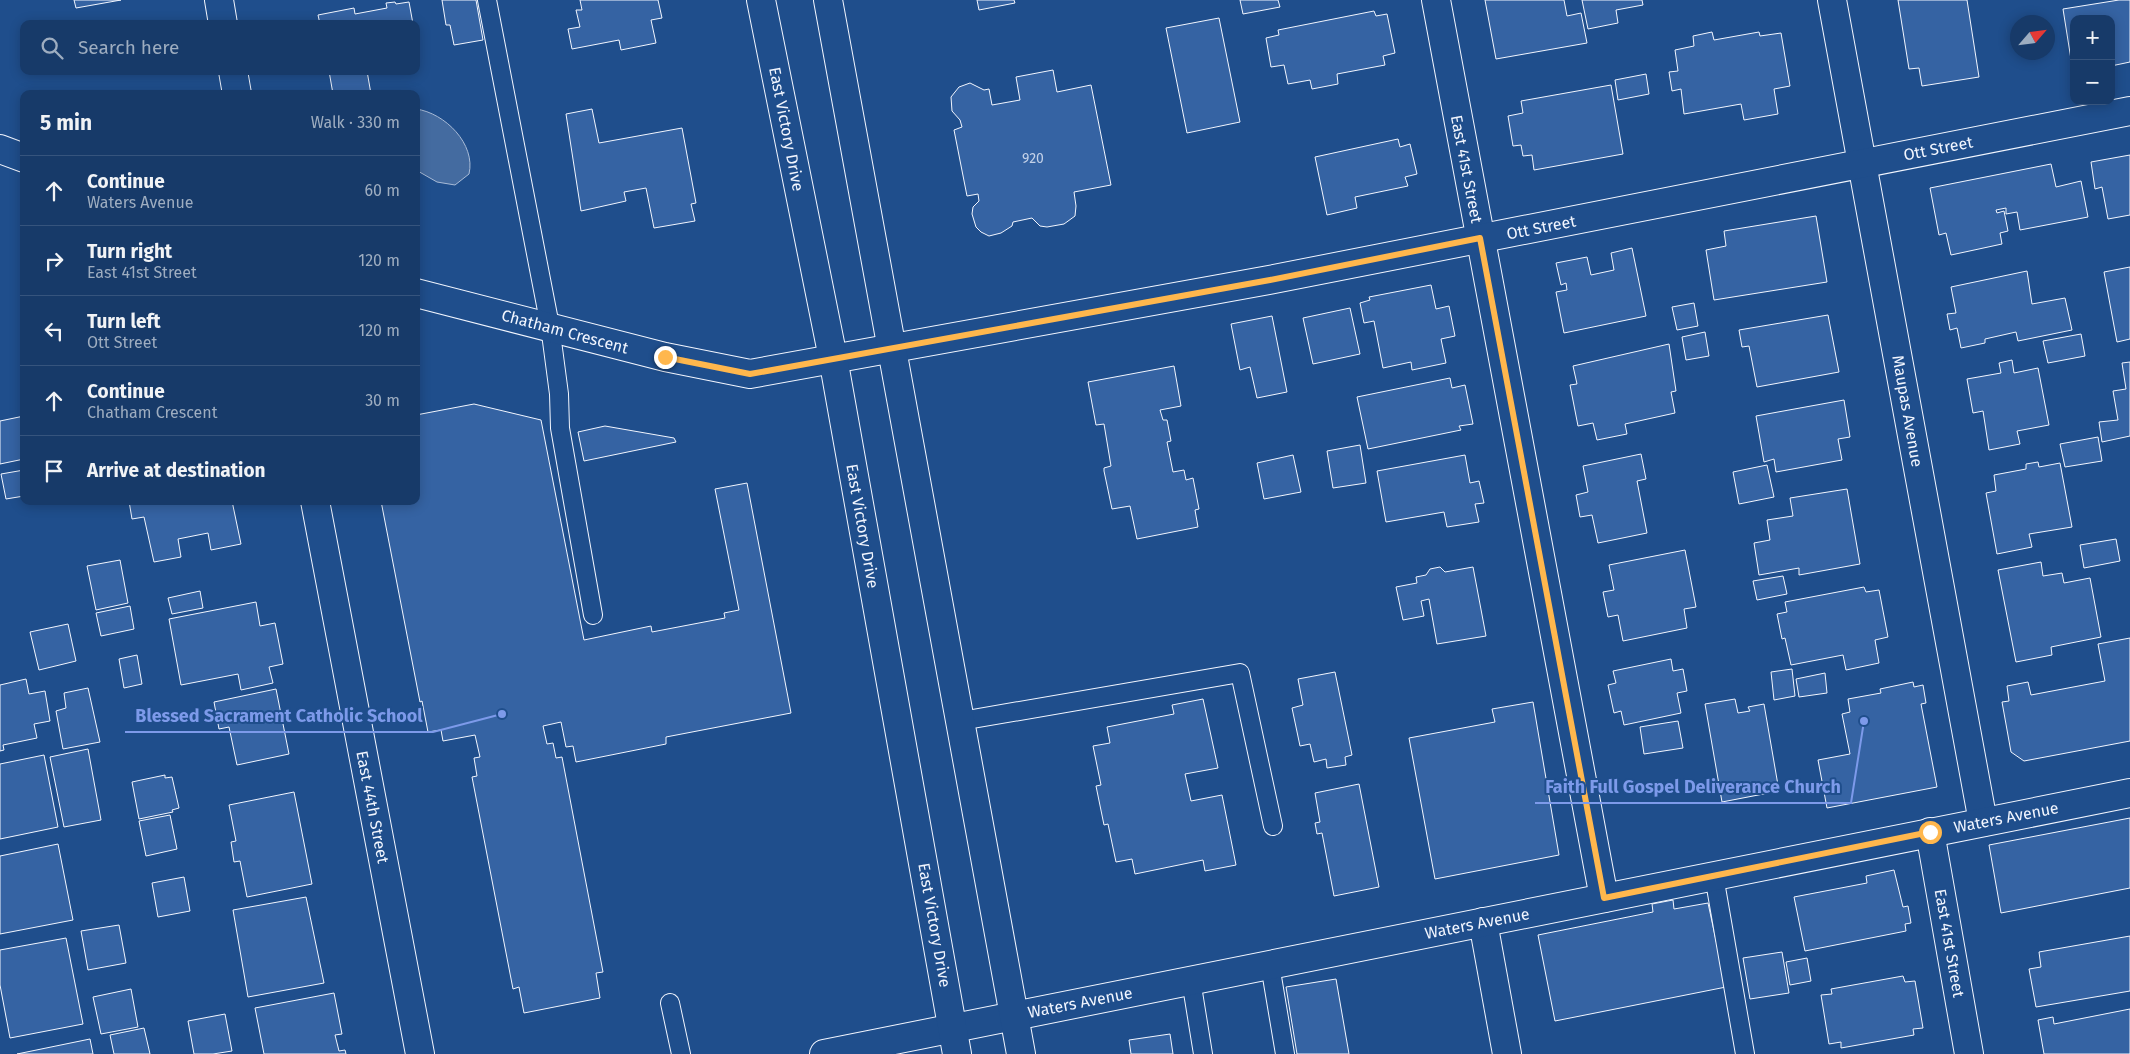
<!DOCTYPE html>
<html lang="en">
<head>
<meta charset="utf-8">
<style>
	body { margin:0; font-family:"Fira Sans",sans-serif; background:#244571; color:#f1f3f6 }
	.controls { position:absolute; right:15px; top:15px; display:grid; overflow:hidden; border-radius:10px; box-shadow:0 2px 12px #0003 }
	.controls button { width:45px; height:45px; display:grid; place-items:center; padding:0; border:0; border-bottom:1px solid #36547d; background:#173a69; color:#f1f3f6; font:25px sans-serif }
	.compass { position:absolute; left:2010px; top:15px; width:45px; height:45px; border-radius:50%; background:#173a69; box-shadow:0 2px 12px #0003; rotate:62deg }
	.stop { position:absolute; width:15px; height:15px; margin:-11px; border:4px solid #ffb74d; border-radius:50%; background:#fff }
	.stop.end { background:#ffb74d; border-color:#fff; box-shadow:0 1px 5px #0008 }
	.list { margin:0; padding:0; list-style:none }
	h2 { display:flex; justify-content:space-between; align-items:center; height:65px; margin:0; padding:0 20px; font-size:21px }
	h2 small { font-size:16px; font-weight:400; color:#9eadc0 }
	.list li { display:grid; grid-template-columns:32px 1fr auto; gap:15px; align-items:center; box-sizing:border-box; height:70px; padding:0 20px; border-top:1px solid #36547d }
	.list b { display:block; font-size:19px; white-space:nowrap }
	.list p { margin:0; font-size:16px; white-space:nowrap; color:#9eadc0 }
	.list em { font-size:16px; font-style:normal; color:#9eadc0 }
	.icon { flex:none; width:28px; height:28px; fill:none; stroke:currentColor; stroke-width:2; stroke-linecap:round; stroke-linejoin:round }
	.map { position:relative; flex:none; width:2130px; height:1054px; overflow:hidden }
	.search { position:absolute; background:#173a69; box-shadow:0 2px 12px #0003; left:20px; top:20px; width:400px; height:55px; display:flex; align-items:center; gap:12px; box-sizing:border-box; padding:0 18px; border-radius:10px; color:#9eadc0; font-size:19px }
	.panel { position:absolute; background:#173a69; box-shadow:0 2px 12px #0003; left:20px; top:90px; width:400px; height:415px; border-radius:10px }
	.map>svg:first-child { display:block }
	.water { fill:#446ba0; stroke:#a8bbd7 }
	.building { fill:#3563a3; stroke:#f2f6ff }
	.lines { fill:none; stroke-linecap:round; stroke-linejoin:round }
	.service-casing { stroke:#f2f6ff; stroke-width:20 }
	.minor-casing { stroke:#f2f6ff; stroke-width:30 }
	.secondary-casing { stroke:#f2f6ff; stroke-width:30 }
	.primary-casing { stroke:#f2f6ff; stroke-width:30 }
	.service { stroke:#1f4e8c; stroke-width:18 }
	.minor { stroke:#1f4e8c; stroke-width:28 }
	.secondary { stroke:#1f4e8c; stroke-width:28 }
	.primary { stroke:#1f4e8c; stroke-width:28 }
	.route { stroke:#ffb74d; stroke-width:6 }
	.labels { text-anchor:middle; stroke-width:4; stroke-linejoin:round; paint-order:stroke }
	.number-label { font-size:14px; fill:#c3d1e8 }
	.street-label { font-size:16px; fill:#f2f6ff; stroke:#1f4e8c }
	.leader { fill:none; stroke:#7d9aea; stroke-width:2 }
	.callout-dot { fill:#7d9aea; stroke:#1f4e8c; stroke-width:2 }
	.callout-label { font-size:18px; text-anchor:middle; font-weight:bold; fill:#7d9aea; stroke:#1f4e8c; stroke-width:4; stroke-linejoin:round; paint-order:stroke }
</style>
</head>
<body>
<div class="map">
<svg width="2130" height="1054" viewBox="0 0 2130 1054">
	<rect width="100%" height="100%" fill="#1f4e8c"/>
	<!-- water -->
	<path class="water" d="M416,109c29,4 60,35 53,65l-14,11 -18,-3 -21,-12z"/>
	<!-- building -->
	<g class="building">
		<polygon points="74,0 121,0 76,8"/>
		<polygon points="442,0 476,0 483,40 454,45 450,25 446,25"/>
		<polygon points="580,0 658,0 662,18 651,20 656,43 621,50 619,40 572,49 568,29 580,27 576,10 582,10"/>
		<polygon points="977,0 1014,0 1015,3 979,10"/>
		<polygon points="1240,0 1278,0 1280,7 1243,14"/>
		<polygon points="1485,0 1564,0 1567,16 1581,13 1587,43 1496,59"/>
		<polygon points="1582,0 1642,0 1643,5 1616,10 1618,23 1588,29"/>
		<polygon points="1898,0 1967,0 1979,77 1922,86 1919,68 1909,69"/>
		<polygon points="2119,0 2130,0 2130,62 2111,66 2111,19 2074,19 2073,72 2063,9"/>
		<polygon points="395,2 396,4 409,2 413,24 320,24 318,15 354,8 355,14 387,8 386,3"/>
		<polygon points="1374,11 1376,16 1387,14 1395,53 1383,56 1385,65 1337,74 1338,84 1312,89 1310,80 1288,84 1284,65 1271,67 1266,38 1279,35 1278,30"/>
		<polygon points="1219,18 1240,122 1187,133 1166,28"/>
		<polygon points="1712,32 1714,40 1759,32 1760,36 1781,33 1790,86 1774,89 1778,114 1744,120 1741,104 1684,114 1681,89 1672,91 1669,72 1678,71 1675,50 1694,46 1693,36"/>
		<polygon points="1053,70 1057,92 1091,85 1111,185 1074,192 1076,206 1075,216 1064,224 1047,227 1040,226 1032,218 1013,222 1012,226 1001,233 989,236 981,232 976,227 972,214 973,207 979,201 978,194 967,196 954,130 962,127 960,120 952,111 951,97 959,87 970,83 984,90 989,89 992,105 1020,100 1016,77"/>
		<polygon points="329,71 367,71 371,94 333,94"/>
		<polygon points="1646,74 1649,94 1618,100 1615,80"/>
		<polygon points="1611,85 1623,154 1534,170 1532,155 1523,156 1521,145 1513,146 1508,116 1523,113 1521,101"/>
		<polygon points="592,109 599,143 682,128 696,203 691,204 695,221 654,228 646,188 624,192 626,201 581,211 566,114"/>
		<polygon points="1398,139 1400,147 1410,144 1417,174 1405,177 1408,186 1355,197 1357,208 1327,215 1315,157"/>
		<polygon points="2130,155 2130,215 2108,219 2102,187 2095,189 2091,162"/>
		<polygon points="2051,164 2056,187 2081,181 2088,217 2020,230 2017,212 2006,214 2006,208 1996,210 1997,213 2004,211 2008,231 2000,233 2002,244 1951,255 1946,233 1939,235 1930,188"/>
		<polygon points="1816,216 1827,282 1714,300 1706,250 1726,246 1724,231"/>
		<polygon points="1632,248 1646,316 1564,333 1556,292 1567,290 1566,283 1561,285 1556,263 1587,257 1591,275 1614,270 1611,253"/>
		<polygon points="2130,267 2130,339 2117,342 2104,272"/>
		<polygon points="2027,271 2032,304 2065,298 2072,330 2018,341 2016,332 1985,339 1985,343 1961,348 1957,328 1950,330 1947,314 1956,313 1951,287"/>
		<polygon points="1431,285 1436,309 1449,306 1455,336 1441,339 1446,363 1412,370 1411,362 1383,368 1374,321 1364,323 1360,303 1370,300 1369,297"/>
		<polygon points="1694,303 1698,326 1677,330 1672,307"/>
		<polygon points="1350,308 1360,354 1313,364 1303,318"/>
		<polygon points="1828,315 1839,372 1757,387 1749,346 1742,347 1739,330"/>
		<polygon points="1272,316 1287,392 1257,398 1250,367 1240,370 1231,324"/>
		<polygon points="1705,332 1709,356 1686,360 1682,337"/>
		<polygon points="2081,334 2085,356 2048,363 2043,341"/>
		<polygon points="1669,344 1676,391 1671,392 1675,413 1625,424 1627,434 1597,440 1593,423 1578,426 1570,385 1577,384 1573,366"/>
		<polygon points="2012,360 2014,373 2038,368 2049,425 2017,431 2020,444 1989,450 1983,411 1973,413 1967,379 2001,373 1999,363"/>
		<polygon points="2130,362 2130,436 2102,442 2099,422 2118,420 2113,391 2126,389 2122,363"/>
		<polygon points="1174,366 1181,406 1160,410 1163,420 1167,420 1171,441 1167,442 1173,472 1184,470 1186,480 1193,478 1199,509 1195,510 1198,527 1137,539 1130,506 1112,509 1104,471 1104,468 1111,466 1104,424 1096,425 1088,382"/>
		<polygon points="1450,378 1452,388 1465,385 1473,424 1459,426 1461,430 1368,449 1357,397"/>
		<polygon points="1844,400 1850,437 1838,439 1842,460 1776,472 1774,459 1764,462 1756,416"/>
		<polygon points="474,404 541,420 584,640 651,626 652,632 725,618 724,613 739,610 715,489 747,483 791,713 666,737 666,744 576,762 573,746 566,747 561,722 543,726 547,744 553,743 556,758 562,757 603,972 596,973 600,998 524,1013 519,987 513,989 472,777 477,776 474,758 480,757 475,735 443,741 441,730 428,732 422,701 420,702 381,501 416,501 416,415"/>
		<polygon points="24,416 24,459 0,464 0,421"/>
		<polygon points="605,426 674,438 676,442 584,461 578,432"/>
		<polygon points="2098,437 2102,461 2065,467 2060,444"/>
		<polygon points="1360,445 1366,483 1333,488 1327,451"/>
		<polygon points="1641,454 1646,479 1637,481 1647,533 1598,543 1592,515 1580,517 1576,495 1588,492 1583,466"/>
		<polygon points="1293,455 1301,492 1264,499 1257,463"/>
		<polygon points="1465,455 1470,483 1479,481 1484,503 1475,504 1479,522 1447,527 1444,512 1386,522 1377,471"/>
		<polygon points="2038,462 2039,467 2060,463 2072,527 2029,534 2032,547 1997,554 1986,493 1996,491 1994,475 2026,469 2026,464"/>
		<polygon points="1767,465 1774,497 1739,504 1733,472"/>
		<polygon points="24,470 24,496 6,499 1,474"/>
		<polygon points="1847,489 1860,564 1799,575 1799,568 1759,575 1754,543 1770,540 1767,520 1793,516 1790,498"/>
		<polygon points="129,501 232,501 241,544 211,550 208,533 178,539 181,557 154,562 144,517 132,519"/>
		<polygon points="2116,539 2120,561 2084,568 2080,545"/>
		<polygon points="1685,550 1696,607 1684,609 1687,628 1623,641 1618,615 1608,617 1603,592 1614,590 1609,565"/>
		<polygon points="120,560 128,603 96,610 87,566"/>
		<polygon points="2041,562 2043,576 2062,573 2064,583 2090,578 2101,637 2051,647 2052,655 2016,662 1998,570"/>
		<polygon points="1440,567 1445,572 1473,567 1486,636 1437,644 1429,599 1421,601 1424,616 1403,620 1396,587 1417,583 1416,577 1426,575 1430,569"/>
		<polygon points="1783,576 1787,594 1757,600 1753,581"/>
		<polygon points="1864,587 1866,592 1879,590 1888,637 1875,640 1879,663 1846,670 1843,655 1791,665 1785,638 1782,639 1777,614 1787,612 1785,602"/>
		<polygon points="200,591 203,608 172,614 168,598"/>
		<polygon points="256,602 260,626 275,623 283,664 269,667 273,683 241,690 238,674 181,685 169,619"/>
		<polygon points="130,606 134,629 101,636 96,613"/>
		<polygon points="68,624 76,661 39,670 30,632"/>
		<polygon points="2130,638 2130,741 2024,761 2011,752 2002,702 2009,701 2007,686 2028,682 2031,695 2105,681 2098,644"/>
		<polygon points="137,655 142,684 124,688 119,659"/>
		<polygon points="1671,659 1673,671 1683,669 1687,691 1677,693 1681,713 1624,725 1621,711 1614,713 1608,685 1616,683 1613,671"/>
		<polygon points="1792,669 1795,696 1774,700 1771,672"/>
		<polygon points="1335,672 1352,755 1345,757 1346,765 1327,768 1326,759 1314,762 1310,744 1300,746 1292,708 1303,705 1298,679"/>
		<polygon points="1825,673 1827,693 1799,697 1796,679"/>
		<polygon points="26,679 29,694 45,691 50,721 34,724 37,738 3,745 4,750 0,751 0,685"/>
		<polygon points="1913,682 1914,687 1923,685 1926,703 1921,704 1937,787 1827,808 1818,760 1850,754 1842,714 1850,712 1848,699 1881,693 1880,689"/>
		<polygon points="88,688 100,742 63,749 56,711 66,708 64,693"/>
		<polygon points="276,689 289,754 237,765 229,727 219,729 214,702"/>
		<polygon points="1203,699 1218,768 1185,774 1191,801 1222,795 1236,865 1205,871 1203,860 1135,874 1132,859 1116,862 1108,824 1104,825 1096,786 1101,785 1093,746 1110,743 1107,727 1174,714 1172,705"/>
		<polygon points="1735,699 1738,713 1750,711 1748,707 1764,704 1779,791 1722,802 1705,704"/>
		<polygon points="1533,702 1559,855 1435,879 1409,738 1495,722 1492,709"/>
		<polygon points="1678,721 1683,748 1644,754 1640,727"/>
		<polygon points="88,749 101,820 64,827 50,757"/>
		<polygon points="44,755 58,827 0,839 0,764"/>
		<polygon points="165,775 165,778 172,777 179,808 172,810 173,812 139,819 132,782"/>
		<polygon points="1359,784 1379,887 1334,896 1322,833 1317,834 1315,823 1320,822 1315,793"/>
		<polygon points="294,792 312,884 247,897 240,861 234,862 231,842 236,841 229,805"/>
		<polygon points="170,815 177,849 146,856 139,821"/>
		<polygon points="2130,818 2130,888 2001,913 1989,845"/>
		<polygon points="58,844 73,920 0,934 0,856"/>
		<polygon points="1894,870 1903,907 1908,906 1911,923 1905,924 1906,931 1805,951 1794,897 1867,883 1866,876"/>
		<polygon points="184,877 190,911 158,917 152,883"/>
		<polygon points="306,897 324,983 248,997 233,910"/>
		<polygon points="1673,900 1674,909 1708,903 1726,987 1555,1021 1538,935 1653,912 1652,904"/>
		<polygon points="119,925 126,963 88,970 81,931"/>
		<polygon points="2130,936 2130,991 2036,1007 2029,969 2041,967 2039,952"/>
		<polygon points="66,938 83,1024 10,1038 0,985 0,950"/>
		<polygon points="1782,952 1789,993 1750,999 1743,958"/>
		<polygon points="1807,958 1811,981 1790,985 1786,962"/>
		<polygon points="1903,976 1905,982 1915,981 1923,1028 1913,1029 1914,1035 1841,1048 1841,1042 1829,1044 1821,995 1832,994 1831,989"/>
		<polygon points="1336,979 1349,1054 1297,1054 1286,987"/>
		<polygon points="131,989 138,1027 101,1034 93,997"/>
		<polygon points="334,993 342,1034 335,1035 339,1051 345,1050 346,1054 264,1054 255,1008"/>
		<polygon points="2130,1009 2130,1054 2044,1054 2038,1020 2053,1017 2054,1024"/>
		<polygon points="225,1014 232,1051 213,1054 194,1054 188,1021"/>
		<polygon points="144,1028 150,1054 114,1054 110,1035"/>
		<polygon points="1170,1034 1173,1054 1131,1054 1129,1040"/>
		<polygon points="90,1039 93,1054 17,1054"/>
	</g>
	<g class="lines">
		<!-- service casing -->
		<g class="service-casing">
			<g id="service">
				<polyline points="487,0 550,326 559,394 560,428 593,615"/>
				<polyline points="961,721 1240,673 1273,826"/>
				<polyline points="1714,876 1745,1054"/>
				<polyline points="1270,965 1285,1054"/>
				<polyline points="1191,980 1203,1054"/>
				<polyline points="670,1003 681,1054"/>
			</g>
		</g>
		<!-- minor casing -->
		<g class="minor-casing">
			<g id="minor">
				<polyline points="219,0 223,24"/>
				<polyline points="1436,0 1604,898"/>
				<polyline points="1832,0 1983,822"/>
				<polyline points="233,71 237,94"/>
				<polyline points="0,149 24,158"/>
				<polyline points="416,293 665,357 750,374 1269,280 2130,111"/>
				<polyline points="315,501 420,1054"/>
				<polyline points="1930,832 1969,1054"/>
				<polyline points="1483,922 1507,1054"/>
			</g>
		</g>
		<!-- secondary casing -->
		<g class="secondary-casing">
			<polyline id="secondary" points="824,1054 2130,793"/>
		</g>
		<!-- primary casing -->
		<g class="primary-casing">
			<g id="primary">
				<polyline points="761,0 833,358 957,1054"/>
				<polyline points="828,0 1021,1054"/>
			</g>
		</g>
		<!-- service -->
		<use href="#service" class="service"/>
		<!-- minor -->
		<use href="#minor" class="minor"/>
		<!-- secondary -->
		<use href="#secondary" class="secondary"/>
		<!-- primary -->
		<use href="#primary" class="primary"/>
	</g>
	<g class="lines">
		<!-- route -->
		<polyline class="route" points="665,357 750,374 1270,280 1480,238 1604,898 1930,832"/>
	</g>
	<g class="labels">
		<!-- number labels -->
		<g class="number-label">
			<text x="1033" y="163">920</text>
		</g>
		<!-- street labels -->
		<g class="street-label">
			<text transform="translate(787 129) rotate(79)" y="6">East Victory Drive</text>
			<text transform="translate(1938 148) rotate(-11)" y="6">Ott Street</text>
			<text transform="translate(1467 169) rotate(79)" y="6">East 41st Street</text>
			<text transform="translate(1541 227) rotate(-11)" y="6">Ott Street</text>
			<text transform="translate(565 331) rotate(15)" y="6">Chatham Crescent</text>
			<text transform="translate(1908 411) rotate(80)" y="6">Maupas Avenue</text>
			<text transform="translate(863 526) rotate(80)" y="6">East Victory Drive</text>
			<text transform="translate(373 807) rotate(79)" y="6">East 44th Street</text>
			<text transform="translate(2006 817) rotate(-11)" y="6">Waters Avenue</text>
			<text transform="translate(1477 923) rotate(-11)" y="6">Waters Avenue</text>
			<text transform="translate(935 925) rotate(80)" y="6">East Victory Drive</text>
			<text transform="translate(1950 943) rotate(80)" y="6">East 41st Street</text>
			<text transform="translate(1080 1002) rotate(-11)" y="6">Waters Avenue</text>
		</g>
	</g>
	<!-- callouts -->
	<path class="leader" d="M502 714L433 732H125M1864 721L1851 803H1535"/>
	<g class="callout-dot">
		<circle cx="502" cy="714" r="5"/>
		<circle cx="1864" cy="721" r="5"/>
	</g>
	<g class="callout-label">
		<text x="279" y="722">Blessed Sacrament Catholic School</text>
		<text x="1693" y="793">Faith Full Gospel Deliverance Church</text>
	</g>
</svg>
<div class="controls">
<button>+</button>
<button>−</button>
</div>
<svg class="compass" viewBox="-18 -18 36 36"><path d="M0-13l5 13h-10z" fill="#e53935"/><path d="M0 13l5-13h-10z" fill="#9eadc0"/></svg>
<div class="stop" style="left:1930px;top:832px"></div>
<div class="stop end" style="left:665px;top:357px"></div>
<div class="search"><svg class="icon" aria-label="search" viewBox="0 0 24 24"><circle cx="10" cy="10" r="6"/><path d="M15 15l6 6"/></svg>Search here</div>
<section class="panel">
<h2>5 min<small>Walk · 330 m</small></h2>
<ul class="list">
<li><svg class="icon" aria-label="ahead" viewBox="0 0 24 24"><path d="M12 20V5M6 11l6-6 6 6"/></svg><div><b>Continue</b><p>Waters Avenue</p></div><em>60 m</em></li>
<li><svg class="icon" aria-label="right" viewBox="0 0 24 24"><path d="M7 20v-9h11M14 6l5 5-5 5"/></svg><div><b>Turn right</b><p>East 41st Street</p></div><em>120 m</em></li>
<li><svg class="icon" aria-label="left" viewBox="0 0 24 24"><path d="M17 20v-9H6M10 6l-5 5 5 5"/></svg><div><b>Turn left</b><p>Ott Street</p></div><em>120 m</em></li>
<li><svg class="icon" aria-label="ahead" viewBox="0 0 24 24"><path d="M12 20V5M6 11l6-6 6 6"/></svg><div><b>Continue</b><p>Chatham Crescent</p></div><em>30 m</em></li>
<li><svg class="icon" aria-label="arrive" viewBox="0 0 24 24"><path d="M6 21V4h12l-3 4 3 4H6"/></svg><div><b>Arrive at destination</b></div></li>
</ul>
</section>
</div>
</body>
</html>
